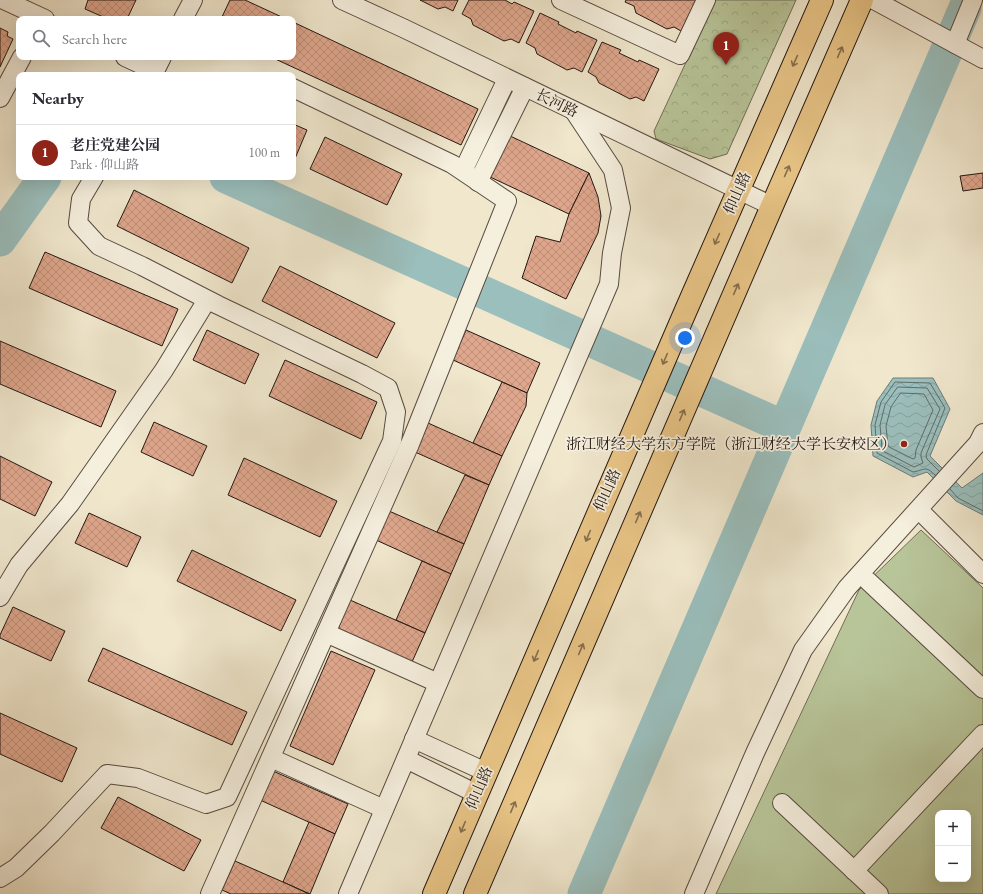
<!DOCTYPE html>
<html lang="en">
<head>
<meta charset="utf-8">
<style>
	body { margin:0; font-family:"EB Garamond","Noto Serif SC",serif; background:#f7f7f7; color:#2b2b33 }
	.controls { position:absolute; right:12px; bottom:12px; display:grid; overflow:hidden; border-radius:8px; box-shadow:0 4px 16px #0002 }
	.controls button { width:36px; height:36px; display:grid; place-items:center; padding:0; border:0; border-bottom:1px solid #e1e1e2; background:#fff; color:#2b2b33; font:20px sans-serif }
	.you { position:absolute; left:685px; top:338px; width:14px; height:14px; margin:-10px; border:3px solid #fff; border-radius:50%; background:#1a73e8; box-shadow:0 0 0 6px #1a73e833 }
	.badge { display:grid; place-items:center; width:26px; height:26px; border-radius:50%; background:#8f2418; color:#fff; font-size:13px; font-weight:700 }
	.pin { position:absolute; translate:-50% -33px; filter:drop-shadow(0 1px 2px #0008) }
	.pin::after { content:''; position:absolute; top:21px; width:14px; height:12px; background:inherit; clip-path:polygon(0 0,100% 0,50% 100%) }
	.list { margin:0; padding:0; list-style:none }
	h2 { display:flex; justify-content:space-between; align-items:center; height:52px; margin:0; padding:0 16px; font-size:17px }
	h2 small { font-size:13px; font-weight:400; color:#7c7c81 }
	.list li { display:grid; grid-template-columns:26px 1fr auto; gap:12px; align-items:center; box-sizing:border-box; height:56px; padding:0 16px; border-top:1px solid #e1e1e2 }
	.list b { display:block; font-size:15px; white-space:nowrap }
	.list p { margin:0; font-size:13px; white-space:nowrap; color:#7c7c81 }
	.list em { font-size:13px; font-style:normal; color:#7c7c81 }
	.icon { flex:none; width:22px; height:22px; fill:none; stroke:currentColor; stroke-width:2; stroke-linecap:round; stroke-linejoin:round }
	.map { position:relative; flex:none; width:983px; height:894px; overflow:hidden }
	.search { position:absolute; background:#fff; box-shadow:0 4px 16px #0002; left:16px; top:16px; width:280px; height:44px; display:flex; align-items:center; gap:10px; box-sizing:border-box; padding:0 14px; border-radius:8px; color:#7c7c81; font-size:15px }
	.panel { position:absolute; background:#fff; box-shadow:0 4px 16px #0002; left:16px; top:72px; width:280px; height:108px; border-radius:8px }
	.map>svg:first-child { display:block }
	.forest { fill:url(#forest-crowns); stroke:#6e6e56 }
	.pitch { fill:#b8c599; stroke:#6e6e56; fill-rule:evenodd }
	.water { fill:url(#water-waves); stroke:#6b7c79 }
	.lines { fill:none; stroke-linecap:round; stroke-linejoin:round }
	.shore { stroke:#606b68; stroke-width:1 }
	.river { stroke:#9bbfbd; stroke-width:33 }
	.building { fill:url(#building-cross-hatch); stroke:#241712 }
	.minor-casing { stroke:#574b41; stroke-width:20 }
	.major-casing { stroke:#241712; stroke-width:24 }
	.minor { stroke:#f5efde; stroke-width:18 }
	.major { stroke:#e8c486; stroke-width:22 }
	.oneway { stroke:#866e4c }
	.poi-dot { fill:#8f2418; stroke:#f5efde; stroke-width:1.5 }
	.labels { text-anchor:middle; stroke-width:3.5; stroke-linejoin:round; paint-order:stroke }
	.street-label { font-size:15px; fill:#241712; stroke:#f5efde }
	.poi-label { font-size:15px; fill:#241712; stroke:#f5efde; text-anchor:end }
</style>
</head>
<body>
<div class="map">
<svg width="983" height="894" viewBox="0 0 983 894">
	<defs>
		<pattern id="forest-crowns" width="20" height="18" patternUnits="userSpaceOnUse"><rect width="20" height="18" fill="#b8c599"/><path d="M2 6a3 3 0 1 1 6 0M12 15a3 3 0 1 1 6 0" fill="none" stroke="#9ea883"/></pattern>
		<pattern id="water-waves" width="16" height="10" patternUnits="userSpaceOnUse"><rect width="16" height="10" fill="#9bbfbd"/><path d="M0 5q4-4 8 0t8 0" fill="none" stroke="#85a3a1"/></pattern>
		<pattern id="building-cross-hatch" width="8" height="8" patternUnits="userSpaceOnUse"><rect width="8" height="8" fill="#dfa78d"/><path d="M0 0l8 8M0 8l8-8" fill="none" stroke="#bf8f79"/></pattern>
	</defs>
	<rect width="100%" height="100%" fill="#f0e7cd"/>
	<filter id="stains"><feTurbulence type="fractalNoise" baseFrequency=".005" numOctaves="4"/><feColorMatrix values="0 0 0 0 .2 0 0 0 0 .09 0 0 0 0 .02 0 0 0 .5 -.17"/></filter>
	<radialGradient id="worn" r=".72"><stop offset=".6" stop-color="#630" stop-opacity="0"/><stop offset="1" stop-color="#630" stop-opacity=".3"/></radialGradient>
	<!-- forest -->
	<polygon class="forest" points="715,0 796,0 727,154 710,159 656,139 654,131"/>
	<!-- pitch -->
	<path class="pitch" d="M921,530l62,58v306h-267l143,-304zM938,813h30v66h-30z"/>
	<!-- water -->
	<polygon class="water" points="893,378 933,378 950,409 930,456 962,488 983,473 983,515 956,501 927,472 913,477 873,456 871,425 877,401"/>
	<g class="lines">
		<!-- shore -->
		<g class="shore">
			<polygon points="898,387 927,388 940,409 921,453 921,457 923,463 914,467 883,451 882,449 880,425 885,405"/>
			<polygon points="901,393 924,394 933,410 916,450 915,458 913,459 889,447 888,446 886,426 891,407"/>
			<path d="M935,475c-10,-10 -10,-5 -22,-3l-36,-19 -2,-28 6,-23 14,-20 35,1 15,25 -19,47 1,4 12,12"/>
			<polyline points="950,489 958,498 983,511"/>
		</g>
		<!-- river -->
		<g class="river">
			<polyline points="226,177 784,427"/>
			<polyline points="0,240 45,177"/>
			<polyline points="584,894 965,8"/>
		</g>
	</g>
	<!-- building -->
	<g class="building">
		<polygon points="88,0 136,0 127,19 108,19 85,9"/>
		<polygon points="230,0 245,0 286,19 221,19"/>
		<polygon points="420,0 458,0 453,11 445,7 438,9"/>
		<polygon points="469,0 505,0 512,4 514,2 534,11 519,43 511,39 504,41 473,25 471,19 462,14"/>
		<polygon points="626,0 696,0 681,31 674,27 667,29 636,13 634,6 625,2"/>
		<polygon points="540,13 559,22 558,24 576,33 577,31 597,40 582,72 574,68 567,70 537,54 535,48 526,43"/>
		<polygon points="293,22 478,109 461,145 271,57 293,57"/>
		<polygon points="0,28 8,32 7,36 13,39 0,67"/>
		<polygon points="602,42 621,50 619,53 638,62 639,60 659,69 644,101 636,97 630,99 599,83 596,77 588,72"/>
		<polygon points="293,124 307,130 294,161 293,160"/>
		<polygon points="508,135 589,173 569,214 488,176"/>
		<polygon points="325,137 402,174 387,205 310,169"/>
		<polygon points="589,173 598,197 601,216 598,233 566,299 522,278 536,236 560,242 569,214"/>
		<polygon points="983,173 983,188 963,191 960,176"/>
		<polygon points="134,190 249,248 232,283 117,226"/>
		<polygon points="45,252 178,309 162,346 29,288"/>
		<polygon points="280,266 395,323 377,358 262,301"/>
		<polygon points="207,330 259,354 245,384 193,360"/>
		<polygon points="466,330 540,363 527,393 453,360"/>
		<polygon points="0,341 116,391 101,427 0,384"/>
		<polygon points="285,360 377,402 361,439 269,396"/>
		<polygon points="502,382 527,393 526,406 502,456 473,443"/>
		<polygon points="154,422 207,446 193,476 141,452"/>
		<polygon points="428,423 502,456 489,485 415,452"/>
		<polygon points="0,456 52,482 35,516 0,499"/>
		<polygon points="244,458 337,501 320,537 228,495"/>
		<polygon points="465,475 489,485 464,544 437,532"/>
		<polygon points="389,511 464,544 451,574 376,540"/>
		<polygon points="89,513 141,537 127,567 75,543"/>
		<polygon points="192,550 296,600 281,631 177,581"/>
		<polygon points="422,561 451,574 425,633 396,620"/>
		<polygon points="350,600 425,633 412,662 338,629"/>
		<polygon points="13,607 65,631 51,661 0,638 0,635"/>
		<polygon points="103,648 247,712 232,745 88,681"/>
		<polygon points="331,651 375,670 333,765 290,746"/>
		<polygon points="0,713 77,748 62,782 0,754"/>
		<polygon points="273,771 348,804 335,834 260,800"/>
		<polygon points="118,797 201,840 184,871 101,828"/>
		<polygon points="309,822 335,834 310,894 283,882"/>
		<polygon points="235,861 283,882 309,894 231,894 222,890"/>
	</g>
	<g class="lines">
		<!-- minor casing -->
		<g class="minor-casing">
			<g id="minor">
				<polyline points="4,0 45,19"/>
				<polyline points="342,0 403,28 772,206"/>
				<polyline points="561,0 680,55 706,0"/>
				<polyline points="874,0 983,59"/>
				<polyline points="183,19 193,0"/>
				<polyline points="955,44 973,0"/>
				<polyline points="125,57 155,71"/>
				<polyline points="153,75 162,57"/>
				<polyline points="0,98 22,57"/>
				<polyline points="463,171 507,79"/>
				<polyline points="478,182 525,87"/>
				<polyline points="919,510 983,574"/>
				<polyline points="868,581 983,689"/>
				<polyline points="0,597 19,565 70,504 164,370 207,300"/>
				<polyline points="326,633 438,683"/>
				<polyline points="414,739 486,772"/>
				<polyline points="271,758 384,809"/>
				<polyline points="406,759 477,794"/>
				<polyline points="782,803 879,894"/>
				<polyline points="854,871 983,734"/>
				<polyline points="0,878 16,868 52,833 107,774 138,778 177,793 206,804 227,797 392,441 396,412 388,388 362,374 218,305 142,266 99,246 78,223 81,199 94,177"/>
				<polyline points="210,894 410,444 507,201 452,164 293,88"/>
				<polyline points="348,894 609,284 612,253 621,208 613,170 574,111"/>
				<polyline points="694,894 755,753 803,650 847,588 978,443 983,433"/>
			</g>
		</g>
		<!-- major casing -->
		<g class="major-casing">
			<g id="major">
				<polyline points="434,894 686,310 822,0"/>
				<polyline points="475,894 772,206 862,0"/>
			</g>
		</g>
		<!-- minor -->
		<use href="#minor" class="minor"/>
		<!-- major -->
		<use href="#major" class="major"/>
	</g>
	<!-- one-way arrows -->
	<defs><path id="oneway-shaft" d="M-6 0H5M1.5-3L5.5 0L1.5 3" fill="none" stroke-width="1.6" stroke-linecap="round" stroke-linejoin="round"/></defs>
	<g class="oneway">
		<use href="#oneway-shaft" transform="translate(840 52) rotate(-66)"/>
		<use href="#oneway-shaft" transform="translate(795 61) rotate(114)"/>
		<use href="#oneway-shaft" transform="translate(787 171) rotate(-66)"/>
		<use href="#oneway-shaft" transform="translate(717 239) rotate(114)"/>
		<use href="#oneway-shaft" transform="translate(736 289) rotate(-67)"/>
		<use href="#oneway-shaft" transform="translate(665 359) rotate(113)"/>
		<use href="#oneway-shaft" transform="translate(682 415) rotate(-67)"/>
		<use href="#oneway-shaft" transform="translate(638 517) rotate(-67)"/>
		<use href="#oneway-shaft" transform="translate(588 536) rotate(113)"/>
		<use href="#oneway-shaft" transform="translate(581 649) rotate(-67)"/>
		<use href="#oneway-shaft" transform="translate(536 656) rotate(113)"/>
		<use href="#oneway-shaft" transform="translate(513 807) rotate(-67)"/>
		<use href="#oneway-shaft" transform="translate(463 827) rotate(113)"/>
	</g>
	<!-- markers -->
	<circle class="poi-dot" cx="904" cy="444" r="4"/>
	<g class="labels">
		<!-- street labels -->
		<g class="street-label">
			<text transform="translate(557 103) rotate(26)" y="5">长河路</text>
			<text transform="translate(737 193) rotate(-66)" y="5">仰山路</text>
			<text transform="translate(607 490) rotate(-66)" y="5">仰山路</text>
			<text transform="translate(479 788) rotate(-67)" y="5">仰山路</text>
		</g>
		<!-- poi labels -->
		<g class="poi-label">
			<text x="896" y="449">浙江财经大学东方学院（浙江财经大学长安校区）</text>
		</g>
	</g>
	<rect width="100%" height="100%" filter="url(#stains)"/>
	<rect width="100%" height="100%" fill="url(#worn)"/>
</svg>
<div class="controls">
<button>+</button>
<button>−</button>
</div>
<div class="you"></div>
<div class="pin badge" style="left:726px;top:65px">1</div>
<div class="search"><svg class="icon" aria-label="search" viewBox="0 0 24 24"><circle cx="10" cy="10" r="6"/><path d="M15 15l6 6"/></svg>Search here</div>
<section class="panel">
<h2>Nearby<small></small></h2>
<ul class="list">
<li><span class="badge">1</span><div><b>老庄党建公园</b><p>Park · 仰山路</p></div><em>100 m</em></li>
</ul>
</section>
</div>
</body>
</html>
